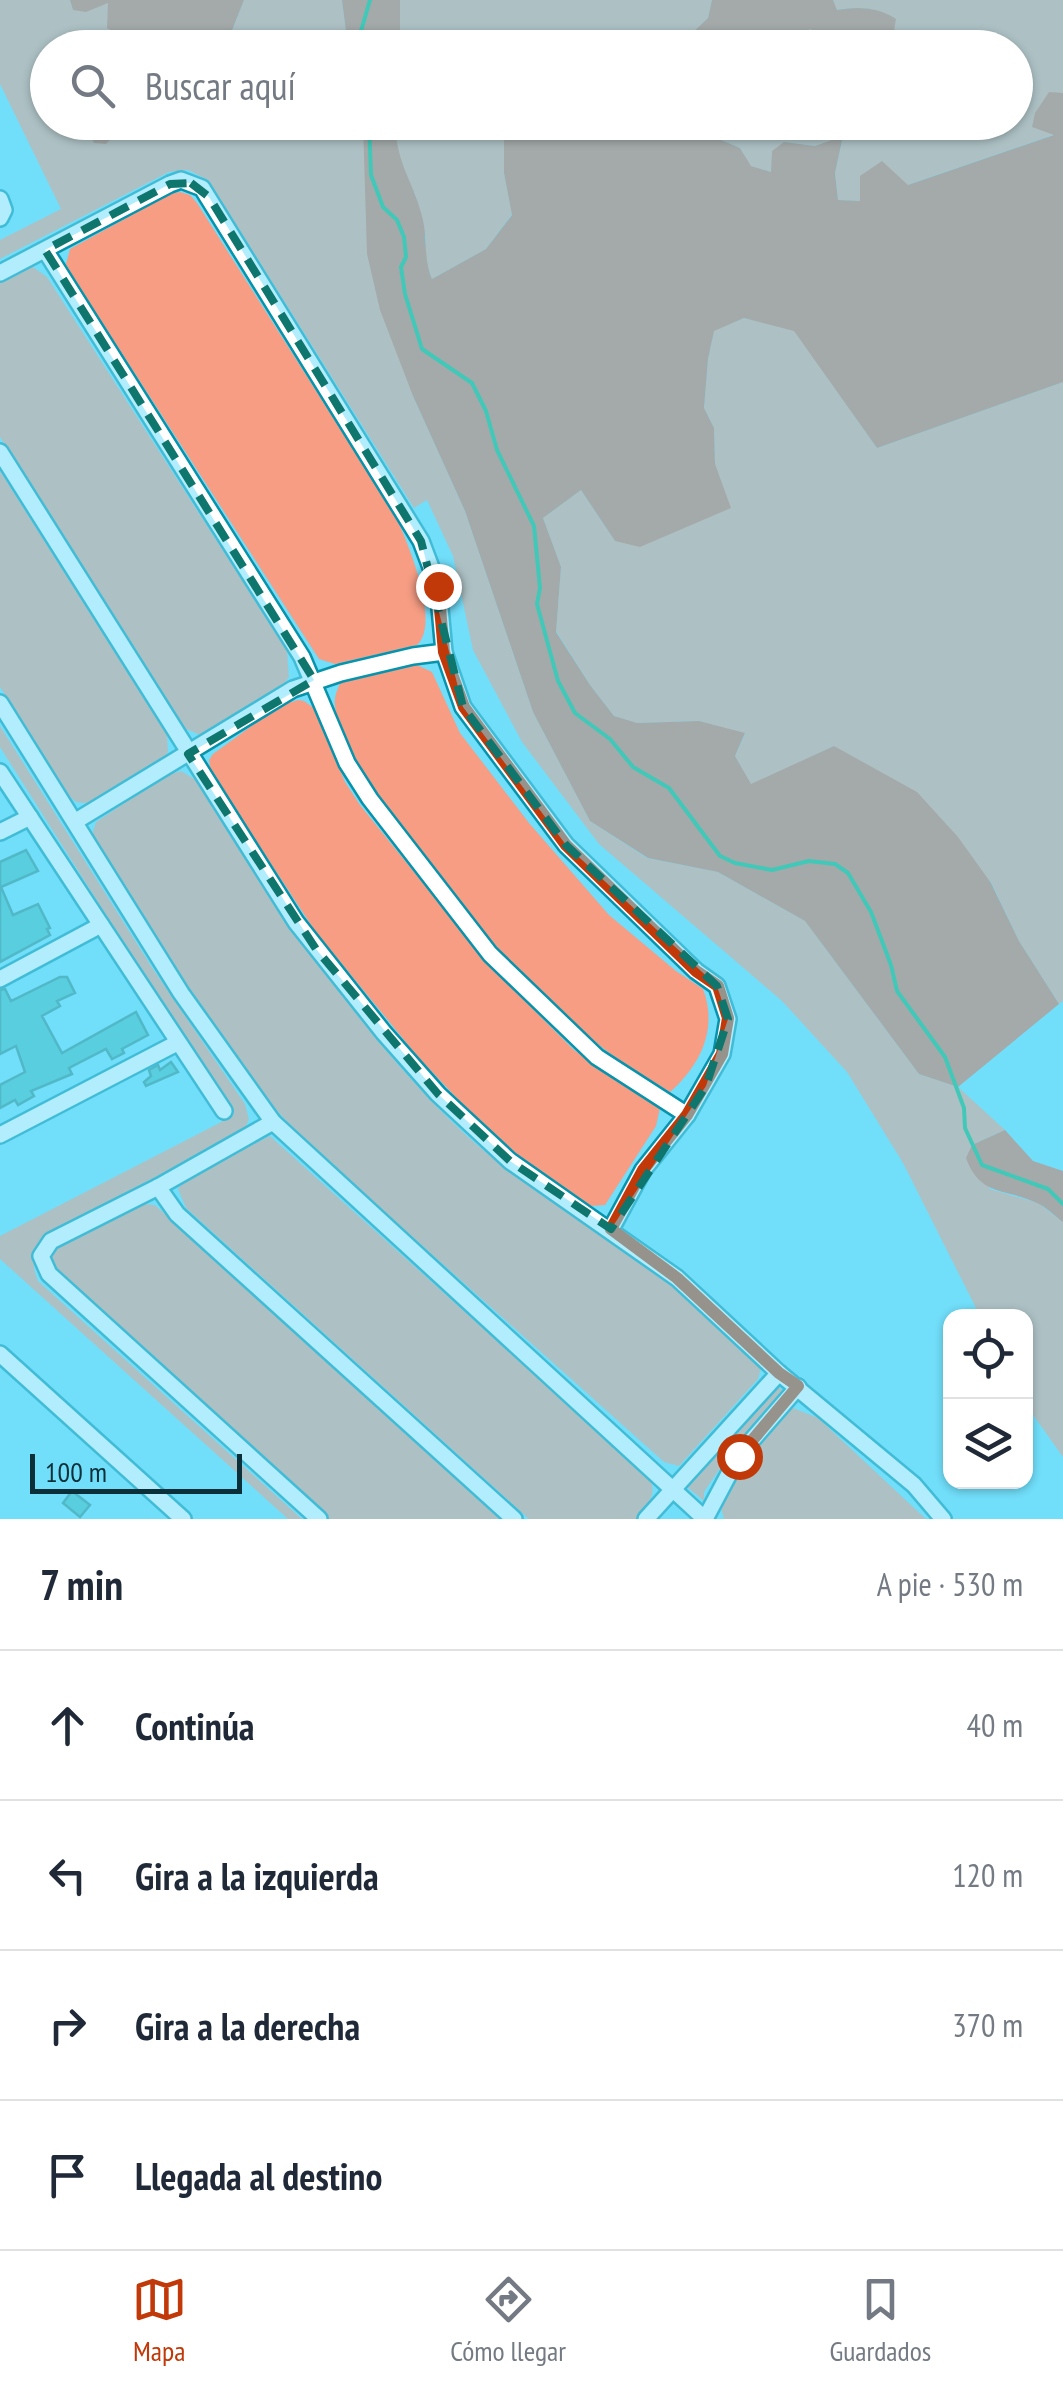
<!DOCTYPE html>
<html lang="es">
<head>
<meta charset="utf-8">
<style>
	body { margin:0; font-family:"PT Sans Narrow",sans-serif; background:#f2f2f3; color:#1f2937 }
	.controls { position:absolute; right:30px; bottom:30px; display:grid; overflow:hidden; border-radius:20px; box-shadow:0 2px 8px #0004 }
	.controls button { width:90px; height:90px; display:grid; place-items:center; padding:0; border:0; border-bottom:2px solid #e0e1e3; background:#fff; color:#1f2937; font:50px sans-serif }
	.scale { position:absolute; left:30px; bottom:25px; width:212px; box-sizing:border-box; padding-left:10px; border:5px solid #0c3039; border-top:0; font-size:28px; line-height:35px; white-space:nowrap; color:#0c3039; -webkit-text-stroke:8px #71defa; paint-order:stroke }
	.stop { position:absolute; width:30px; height:30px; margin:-22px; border:8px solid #c13908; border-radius:50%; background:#fff }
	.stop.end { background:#c13908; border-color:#fff; box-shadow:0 2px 10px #0008 }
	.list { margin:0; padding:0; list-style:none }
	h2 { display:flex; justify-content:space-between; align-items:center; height:130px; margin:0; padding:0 40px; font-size:42px }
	h2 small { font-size:32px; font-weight:400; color:#747a83 }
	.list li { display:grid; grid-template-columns:65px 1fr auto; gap:30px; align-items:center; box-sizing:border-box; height:150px; padding:0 40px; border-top:2px solid #e0e1e3 }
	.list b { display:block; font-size:38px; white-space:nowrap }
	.list em { font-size:32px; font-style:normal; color:#747a83 }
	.icon { flex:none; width:55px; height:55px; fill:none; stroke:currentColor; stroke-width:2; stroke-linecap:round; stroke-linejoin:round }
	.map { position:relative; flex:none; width:1063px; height:1519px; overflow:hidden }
	.search { position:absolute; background:#fff; box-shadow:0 2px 8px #0004; left:30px; right:30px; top:30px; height:110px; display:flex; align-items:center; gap:25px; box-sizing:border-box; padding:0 35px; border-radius:55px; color:#747a83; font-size:38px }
	.sheet { height:730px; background:#fff }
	nav { display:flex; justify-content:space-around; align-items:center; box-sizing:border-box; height:140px; border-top:2px solid #e0e1e3; background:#fff; font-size:28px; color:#747a83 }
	nav a { display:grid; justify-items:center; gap:5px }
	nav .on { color:#c13908 }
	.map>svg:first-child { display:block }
	.green { fill:#f69d84 }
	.forest { fill:#e26a49 }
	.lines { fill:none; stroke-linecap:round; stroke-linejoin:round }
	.stream { stroke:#07ae68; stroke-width:4 }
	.building { fill:#3cbabc; stroke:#2a8a8b; stroke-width:2.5 }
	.street-casing { stroke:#0893ad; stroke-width:20 }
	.street { stroke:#fff; stroke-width:15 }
	.route { stroke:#c13908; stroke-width:12 }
	.marked { fill:none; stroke:#0f766e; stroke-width:8; stroke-dasharray:20 12; stroke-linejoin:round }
</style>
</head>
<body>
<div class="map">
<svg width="1063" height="1519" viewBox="0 0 1063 1519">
	<rect width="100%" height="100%" fill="#71defa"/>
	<!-- green -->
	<g class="green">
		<polygon points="0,0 70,0 73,10 108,3 109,15 116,35 128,40 133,47 48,48 48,122 84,123 87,133 125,126 126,123 363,123 365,152 413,396 465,511 533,712 590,821 647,858 718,872 805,921 919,1074 958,1087 1005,1130 972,1145 990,1189 1038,1203 1063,1222 1063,1457 1026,1405 1026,1316 980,1316 903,1163 847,1072 782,1001 599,844 522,742 473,650 453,556 427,500 414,508 208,180 188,170 169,172 0,259 0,240 61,209 0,84"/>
		<polygon points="244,0 342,0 348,47 225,48"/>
		<polygon points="400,0 712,0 708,18 686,40 689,48 400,47"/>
		<path d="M833,0h230v93h-14l-16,34 23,7 -195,67 -23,-1 -3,-27 8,-36 -28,9 -31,-4 -12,30 -21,-5 -11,-19 -19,-8 -9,-17h127l4,12 21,1 1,-13 151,-1v-74l-125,-1 4,-28c-17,-12 -39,-13 -59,-9z"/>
		<path d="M811,28l6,19 -107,1c34,-11 68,-9 101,-20z"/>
		<polygon points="395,123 511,123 504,129 504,173 512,214 486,249 432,279 425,259 426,238 416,197 398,157"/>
		<path d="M180,192l10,3 7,8 199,314c12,26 45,106 21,128l-82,19 -16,-5 -247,-383 -6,-12 4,-15 100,-55z"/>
		<polygon points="24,266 33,267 47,277 287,650 289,677 284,684 208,734 200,735 184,728 0,437 0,279"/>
		<polygon points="744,318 794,330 877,448 1063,382 1063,1001 1059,1004 1019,941 991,882 834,746 751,785 735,756 745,734 699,721 636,723 614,716 590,685 556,631 561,567 543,518 581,490 615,541 715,464 714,428 704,408 708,359 714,330"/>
		<polygon points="0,471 167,735 168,752 162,761 92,804 76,802 70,797 0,687"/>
		<path d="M417,665l15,7 28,61 69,90 80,92 67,56 27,18c15,39 -2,76 -33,103 -28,-17 -56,-34 -82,-56 -80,-68 -136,-139 -197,-224 -22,-30 -53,-68 -56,-107 -1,-8 2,-14 5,-22z"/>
		<polygon points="298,700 304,701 315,709 345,782 360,805 489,965 574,1050 660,1108 656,1126 605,1205 591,1206 520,1157 469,1111 418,1057 315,931 211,772 209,760 213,754 279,706"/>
		<path d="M0,726l153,243 92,135 4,15 -5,12 -194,101c-18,14 -20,29 -12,49l264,238h-14l-288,-260v-23l233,-120 -233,-369z"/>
		<path d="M181,771l15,9c82,125 161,254 271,356 62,56 137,97 203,147 30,23 58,50 87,75l4,10 -3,11 -79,87 -15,-4 -351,-314 -39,-40 -77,-104 -106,-166 5,-16 69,-46z"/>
		<path d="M270,1136l380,343c8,17 -4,27 -14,40h-107l-343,-311 -8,-19 7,-10z"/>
		<polygon points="144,1204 155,1205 502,1519 324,1519 54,1272 51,1250 58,1244"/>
		<polygon points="776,1385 783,1391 739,1440 704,1492 704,1501 687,1487"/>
		<polygon points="793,1408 818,1418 926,1519 724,1519 721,1508 724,1495 786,1410"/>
	</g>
	<!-- forest -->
	<g class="forest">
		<polygon points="70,0 244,0 225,48 133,47 128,40 107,28 108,3 86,12 73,10"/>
		<polygon points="342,0 400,0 400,47 348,47"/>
		<path d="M712,0h121l4,10c20,-4 42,-3 59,9l-5,28h-14l-8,-6c-20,-1 -33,7 -52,6l-6,-18 -29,9 -93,9 -4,-7 23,-22z"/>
		<path d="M1049,92l14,1v289l-186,66 -83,-117 -50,-13 -30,13 -6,28 -4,49 10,20 1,36 16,44 -91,39 -25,-6 -34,-51 -38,28 18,49 -5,65 34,53 24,31 23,7 62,-2 46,12 -10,23 16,28 83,-38 83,46 41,45 33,46 28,58 40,63 -101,83 -39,-13 -114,-153 -87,-49 -70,-14 -58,-37 -57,-109 -68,-201 -52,-115 -33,-86 -13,-56 -4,-131h32c2,43 17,55 27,93 6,22 1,42 10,63l54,-30 26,-34 -8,-42v-44l7,-6h201l9,17 19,8 11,18 20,6 1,-21 12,-9 31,4 28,-10 -4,-13h26v13h-22l-8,37 3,27 22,1v-25l22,-15 26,24 146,-50 -22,-8 3,-14z"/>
		<polygon points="84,123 84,122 126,123 106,144 94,143"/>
		<path d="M1005,1130l28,31 30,10v51c-8,-6 -17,-15 -26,-19 -31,-15 -57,-6 -71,-45l6,-13z"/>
	</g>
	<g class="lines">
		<!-- stream -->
		<g class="stream">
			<polyline points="361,48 359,38 370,0"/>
			<polyline points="369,122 371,175 383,207 397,220 404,237 406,257 401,267 405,294 422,349 472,383 486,411 497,450 534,526 540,588 537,604 558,681 575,713 610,739 633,767 669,788 720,856 735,863 772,870 809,861 835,864 848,873 871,912 891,965 897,991 945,1057 964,1108 965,1128 982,1165 1048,1189 1063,1204"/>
		</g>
	</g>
	<!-- building -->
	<g class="building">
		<polygon points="26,850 38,871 1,887 13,915 38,904 50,928 47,929 50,935 0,962 0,862"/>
		<polygon points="60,977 67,977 75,993 57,1001 60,1006 42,1016 62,1053 136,1012 148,1035 122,1049 124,1053 112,1059 106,1049 69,1068 72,1074 31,1091 34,1096 18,1105 15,1100 0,1108 0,1085 25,1072 16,1046 0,1054 0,990 5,989 11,1001"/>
		<polygon points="171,1062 178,1072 146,1086 144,1082 151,1076 149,1070 158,1065 160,1070"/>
		<polygon points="72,1491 90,1505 80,1517 63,1503"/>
	</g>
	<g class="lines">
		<!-- street casing -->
		<g class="street-casing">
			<g id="street">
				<polyline points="0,199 4,210 0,218"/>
				<polyline points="45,250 302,657 347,763 370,799 490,954 597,1057 687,1115"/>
				<polyline points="0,273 170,184 181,180 202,188 421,541 438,586 444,652 463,707 566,845 696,971 717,986 728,1019 722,1054 687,1115 643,1170 611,1229"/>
				<polyline points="0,452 296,922 384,1033 438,1094 510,1161 677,1278 779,1373 914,1485 943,1519"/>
				<polyline points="0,703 181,993 273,1122 705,1519"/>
				<polyline points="0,772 224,1111"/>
				<polyline points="76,821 293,689 341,673 413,656 444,652"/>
				<polyline points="0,832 30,817"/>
				<polyline points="0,979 101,925"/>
				<polyline points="273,1122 158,1187 51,1241 41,1256 49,1274 319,1519"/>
				<polyline points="0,1135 177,1043"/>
				<polyline points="158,1187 177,1214 514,1519"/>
				<polyline points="0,1354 183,1519"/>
				<polyline points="646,1519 779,1373"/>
				<polyline points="705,1519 739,1455 798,1387"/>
			</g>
		</g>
		<!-- street -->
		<use href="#street" class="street"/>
	</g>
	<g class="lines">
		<!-- route -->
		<polyline class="route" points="438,586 444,652 464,707 566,845 696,971 718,986 728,1018 722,1054 687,1115 643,1170 611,1229 677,1278 779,1373 798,1386 739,1456"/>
	</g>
	<!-- marked area -->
	<path d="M0 0H1063V1519H0ZM191,183l18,14 212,344 42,166 103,138 151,141 11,33 -22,67 -95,143 -101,-68 -72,-67 -122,-145 -128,-195 126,-74 -269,-430 125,-66z" fill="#71defa" fill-opacity=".55" fill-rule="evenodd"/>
	<path class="marked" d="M191,183l18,14 212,344 42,166 103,138 151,141 11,33 -22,67 -95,143 -101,-68 -72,-67 -122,-145 -128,-195 126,-74 -269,-430 125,-66z"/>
</svg>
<div class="controls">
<button><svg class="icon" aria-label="locate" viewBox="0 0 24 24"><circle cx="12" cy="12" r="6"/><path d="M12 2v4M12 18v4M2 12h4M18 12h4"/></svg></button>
<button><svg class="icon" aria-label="layers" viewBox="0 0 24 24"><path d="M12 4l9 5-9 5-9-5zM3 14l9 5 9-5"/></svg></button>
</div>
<div class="scale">100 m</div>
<div class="stop" style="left:739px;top:1456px"></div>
<div class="stop end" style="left:438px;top:586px"></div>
<div class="search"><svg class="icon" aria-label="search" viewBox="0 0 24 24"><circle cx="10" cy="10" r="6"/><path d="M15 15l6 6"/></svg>Buscar aquí</div>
</div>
<section class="sheet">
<h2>7 min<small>A pie · 530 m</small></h2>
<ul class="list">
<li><svg class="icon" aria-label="ahead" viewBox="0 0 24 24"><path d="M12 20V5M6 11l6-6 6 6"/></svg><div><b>Continúa</b></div><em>40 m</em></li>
<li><svg class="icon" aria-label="left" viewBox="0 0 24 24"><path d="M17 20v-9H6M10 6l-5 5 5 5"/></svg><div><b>Gira a la izquierda</b></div><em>120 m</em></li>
<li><svg class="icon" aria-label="right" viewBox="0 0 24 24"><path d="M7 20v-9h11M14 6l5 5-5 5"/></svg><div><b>Gira a la derecha</b></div><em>370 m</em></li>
<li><svg class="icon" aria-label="arrive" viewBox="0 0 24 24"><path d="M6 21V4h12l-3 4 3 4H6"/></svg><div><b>Llegada al destino</b></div></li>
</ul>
</section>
<nav>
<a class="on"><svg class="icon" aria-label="map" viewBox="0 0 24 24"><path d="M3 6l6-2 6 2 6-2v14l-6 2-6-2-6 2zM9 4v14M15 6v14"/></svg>Mapa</a>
<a><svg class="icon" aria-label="directions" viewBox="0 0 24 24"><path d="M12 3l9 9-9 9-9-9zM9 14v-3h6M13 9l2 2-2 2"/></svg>Cómo llegar</a>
<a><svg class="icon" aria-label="saved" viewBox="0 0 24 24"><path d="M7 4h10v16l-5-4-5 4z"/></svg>Guardados</a>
</nav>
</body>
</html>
